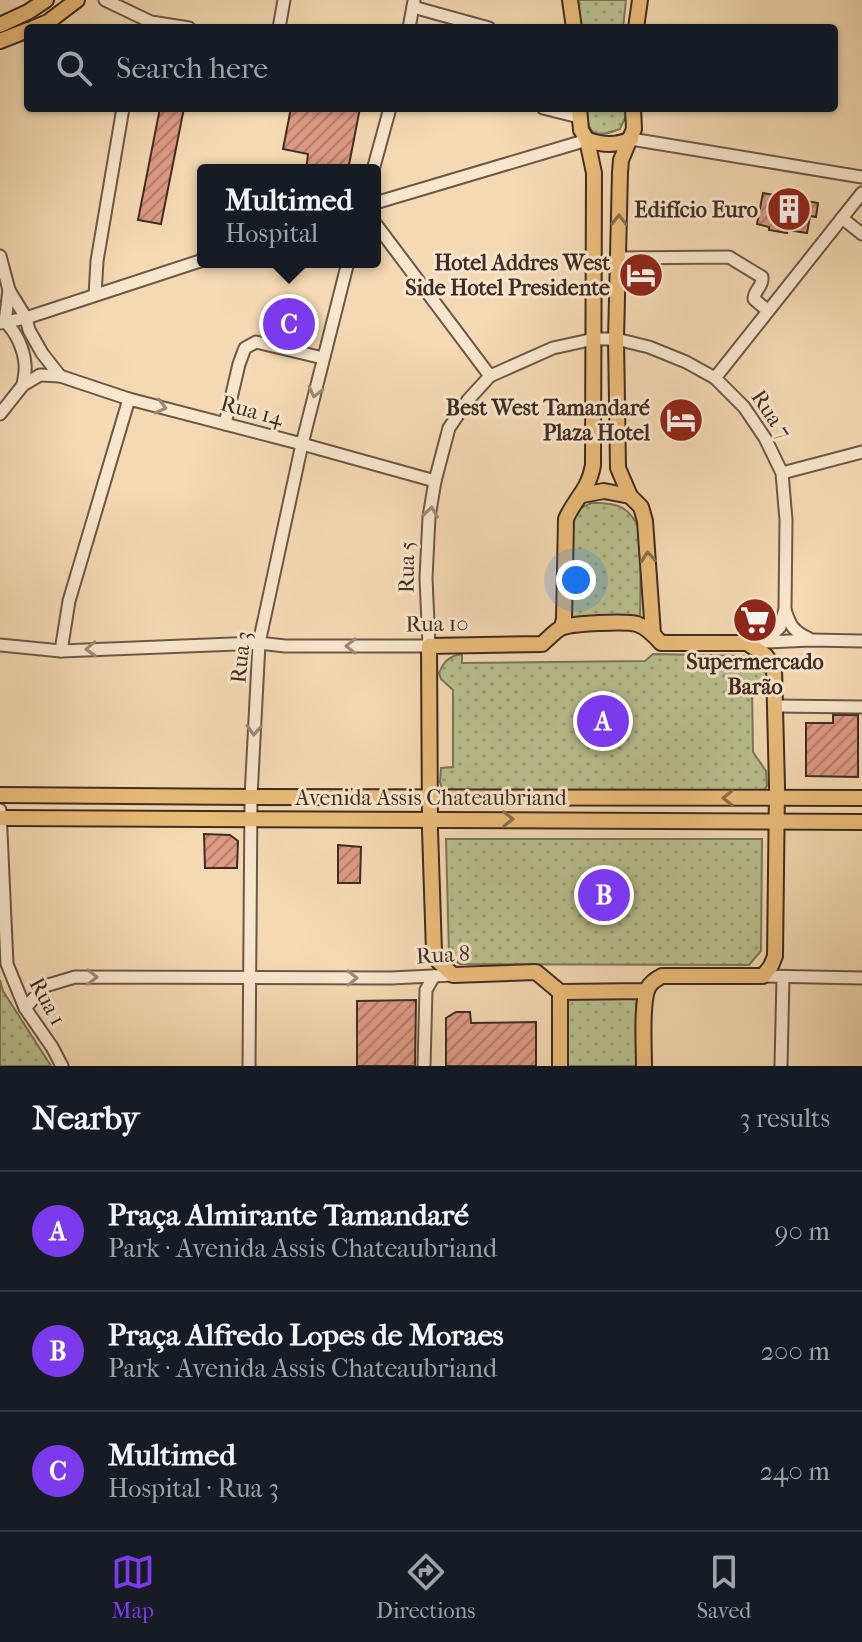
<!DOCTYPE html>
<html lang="en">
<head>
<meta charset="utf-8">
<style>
	body { margin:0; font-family:"IM FELL French Canon",serif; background:#242831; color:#f1f3f6 }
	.you { position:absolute; left:576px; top:580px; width:28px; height:28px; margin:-20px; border:6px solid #fff; border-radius:50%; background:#1a73e8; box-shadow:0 0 0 12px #1a73e833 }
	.badge { display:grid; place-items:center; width:52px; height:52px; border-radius:50%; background:#7c3aed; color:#fff; font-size:26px; font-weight:700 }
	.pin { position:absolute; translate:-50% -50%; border:4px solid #fff; box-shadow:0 2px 8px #0006 }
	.popup { position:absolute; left:197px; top:164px; width:184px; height:104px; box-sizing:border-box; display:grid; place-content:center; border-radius:8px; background:#171b24; filter:drop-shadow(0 2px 6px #0005); font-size:26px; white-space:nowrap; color:#9ea1a6 }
	.popup b { font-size:30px; color:#f1f3f6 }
	.popup::after { content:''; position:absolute; left:50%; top:100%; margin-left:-16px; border:16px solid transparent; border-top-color:#171b24 }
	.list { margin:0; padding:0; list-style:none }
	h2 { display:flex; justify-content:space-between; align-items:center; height:104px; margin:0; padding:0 32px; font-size:34px }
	h2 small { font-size:26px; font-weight:400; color:#9ea1a6 }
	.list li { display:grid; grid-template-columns:52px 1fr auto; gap:24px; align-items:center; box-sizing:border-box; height:120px; padding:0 32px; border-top:2px solid #363941 }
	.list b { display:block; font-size:30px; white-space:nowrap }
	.list p { margin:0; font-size:26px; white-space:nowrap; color:#9ea1a6 }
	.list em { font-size:26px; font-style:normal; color:#9ea1a6 }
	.icon { flex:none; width:44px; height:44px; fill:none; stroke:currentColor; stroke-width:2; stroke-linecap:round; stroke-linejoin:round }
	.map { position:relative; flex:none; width:862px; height:1066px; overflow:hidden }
	.search { position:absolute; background:#171b24; box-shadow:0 2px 6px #0004; left:24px; right:24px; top:24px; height:88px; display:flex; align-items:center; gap:20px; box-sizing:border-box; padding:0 28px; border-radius:8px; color:#9ea1a6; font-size:30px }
	.sheet { height:464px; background:#171b24 }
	nav { display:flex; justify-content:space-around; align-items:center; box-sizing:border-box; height:112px; border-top:2px solid #363941; background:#171b24; font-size:22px; color:#9ea1a6 }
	nav a { display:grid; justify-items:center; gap:4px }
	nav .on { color:#7c3aed }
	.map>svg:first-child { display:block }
	.park { fill:url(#park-dots); stroke:#7c7659; stroke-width:2 }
	.building { fill:url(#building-hatch); stroke:#402c24; stroke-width:2 }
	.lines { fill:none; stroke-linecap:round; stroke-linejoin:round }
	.minor-casing { stroke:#6d5748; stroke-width:15 }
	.major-casing { stroke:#402c24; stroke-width:18 }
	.minor { stroke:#f8e6cd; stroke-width:11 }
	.major { stroke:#eabc79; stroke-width:14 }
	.oneway { stroke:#8c6d4a }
	.oneway2 { stroke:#9c8978 }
	.labels { text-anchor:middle; stroke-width:6; stroke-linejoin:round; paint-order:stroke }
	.poi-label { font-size:22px; font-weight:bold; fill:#402c24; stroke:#f8e6cd; text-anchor:end }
	.street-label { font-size:22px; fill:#402c24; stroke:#f8e6cd }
</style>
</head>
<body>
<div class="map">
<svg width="862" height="1066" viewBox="0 0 862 1066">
	<defs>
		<pattern id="park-dots" width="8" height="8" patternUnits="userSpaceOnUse" patternTransform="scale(2)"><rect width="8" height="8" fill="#b9c08e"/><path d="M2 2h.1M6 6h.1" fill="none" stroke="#989c74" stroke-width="1.8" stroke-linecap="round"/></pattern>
		<pattern id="building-hatch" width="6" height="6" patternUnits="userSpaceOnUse" patternTransform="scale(2)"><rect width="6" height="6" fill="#dd9a84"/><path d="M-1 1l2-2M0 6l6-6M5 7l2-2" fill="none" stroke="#b57e6c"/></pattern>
	</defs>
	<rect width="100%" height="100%" fill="#f4d9b2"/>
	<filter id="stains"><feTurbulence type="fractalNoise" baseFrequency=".0025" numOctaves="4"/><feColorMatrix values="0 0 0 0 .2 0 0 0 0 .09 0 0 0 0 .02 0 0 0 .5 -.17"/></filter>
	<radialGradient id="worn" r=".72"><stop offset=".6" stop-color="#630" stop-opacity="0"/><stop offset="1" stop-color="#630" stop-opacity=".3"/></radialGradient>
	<!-- park -->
	<g class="park">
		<polygon points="575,0 626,0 623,28 580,28 579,14"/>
		<path d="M584,108h42v8l-6,13c-27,10 -31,6 -36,-21z"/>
		<path d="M591,503c27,-1 40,4 50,30l-1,89 -73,-2 5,-102 7,-9z"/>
		<path d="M462,654v9l183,-2 8,-7 96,2 13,5 4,13v12l-14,2 1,64 13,19 1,15 -5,6 -319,-1 -3,-9 1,-14 12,-1v-77l-12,-11 -2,-6c5,-12 10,-17 23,-19z"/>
		<polygon points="446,839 762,839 761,951 749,965 460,964 449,956"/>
		<polygon points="0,980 3,991 51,1066 0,1066"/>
		<polygon points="639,996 637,1066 567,1066 567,998"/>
	</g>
	<!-- building -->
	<g class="building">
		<polygon points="160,108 184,108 161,224 138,220"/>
		<polygon points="291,108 360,108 348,170 306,170 308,154 283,149"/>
		<polygon points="763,193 818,203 816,217 810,216 807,233 788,230 787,233 769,230 769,227 757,224"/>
		<polygon points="833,715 858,715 858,777 806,776 806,723 833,723"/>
		<polygon points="204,834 230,835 238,841 237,868 205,868"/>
		<polygon points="338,845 361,847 360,883 338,883"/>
		<polygon points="416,1000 415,1066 357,1066 357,1001"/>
		<polygon points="456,1012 470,1012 471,1023 536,1022 536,1066 446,1066 446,1018"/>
	</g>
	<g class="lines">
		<!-- minor casing -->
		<g class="minor-casing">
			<g id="minor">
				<polyline points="105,0 151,22 189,28"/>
				<polyline points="413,7 489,28"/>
				<polyline points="279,28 284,0"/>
				<polyline points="409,28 414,1"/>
				<polyline points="543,108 579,117"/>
				<polyline points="631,139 862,177"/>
				<polyline points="373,170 390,108"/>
				<polyline points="375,203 587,140"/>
				<polyline points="842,218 862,234"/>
				<polyline points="375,223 490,376"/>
				<polyline points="0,256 9,290 26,318 29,330 42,353 60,376"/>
				<path d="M618,258l111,-1 33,20c1,10 -8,13 -8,22l14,12"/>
				<polyline points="95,295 97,261 123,108"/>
				<path d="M5,322c11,9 19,28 20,42 1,7 -1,14 -2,21"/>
				<polyline points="5,322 9,290"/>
				<polyline points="0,323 26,318 203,260"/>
				<polyline points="715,378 862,193"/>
				<polyline points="0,414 23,385 40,375 60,376 129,399 302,444 435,481"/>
				<polyline points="225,424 239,364 245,348 256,342 323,358"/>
				<polyline points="782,473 862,452"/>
				<path d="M785,610c5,15 8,21 23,28"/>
				<polyline points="747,643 811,640 862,641"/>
				<polyline points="0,645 61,651 259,643 285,646 429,646 426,578 429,517 435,481 449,428 468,400 490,376 553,348 594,339 616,339 649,347 686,362 715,378 744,407 765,438 782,473 786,520 785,609 780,627 766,641"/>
				<polyline points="61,651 69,601 129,399"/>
				<polyline points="775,706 862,707"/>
				<polyline points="0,810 7,964 25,1008 52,1047 62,1066"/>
				<polyline points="763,976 862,978"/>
				<polyline points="25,1008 45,986 75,977 391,978 453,975"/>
				<polyline points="249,1066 251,797 259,643 302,444 348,262"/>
				<polyline points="424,1066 426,990 434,976"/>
				<polyline points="781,1066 783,977"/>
			</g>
		</g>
		<!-- major casing -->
		<g class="major-casing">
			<g id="major">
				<polyline points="570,0 574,28"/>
				<polyline points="0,25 28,12 46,0"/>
				<polyline points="33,28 48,22 77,0"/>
				<polyline points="636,28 640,0"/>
				<polyline points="0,41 28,30"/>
				<polyline points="633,108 634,129 621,160 620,172 616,339 618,468 630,496 641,507 645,521 653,634"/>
				<path d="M587,140c16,5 29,6 44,-1"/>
				<polyline points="582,495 604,491 630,496"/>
				<path d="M562,627l2,-8 2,-100c9,-21 23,-29 27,-54l1,-292 -7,-33 -6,-10 -2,-22"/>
				<polyline points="0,795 251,797 862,798"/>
				<polyline points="0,818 862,822"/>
				<polyline points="560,1066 560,992"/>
				<path d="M644,1066c0,-18 -3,-63 4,-78 3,-6 8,-9 14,-12h101l8,-10 4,-10 2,-169 -3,-120 -9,-12 -18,-12h-86c-6,-7 -15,-16 -24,-19 -10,-3 -66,-1 -76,4 -6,3 -13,11 -19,16l-113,2 1,184 4,122 4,9 15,14 83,-3 24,20 86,-1"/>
			</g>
		</g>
		<!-- minor -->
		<use href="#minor" class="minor"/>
		<!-- major -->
		<use href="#major" class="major"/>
	</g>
	<!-- one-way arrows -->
	<defs><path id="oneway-chevron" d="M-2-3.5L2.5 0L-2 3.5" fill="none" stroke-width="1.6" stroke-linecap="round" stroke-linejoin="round" transform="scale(2)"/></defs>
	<g class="oneway">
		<use href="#oneway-chevron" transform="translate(619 220) rotate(-89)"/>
		<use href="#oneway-chevron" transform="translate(648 557) rotate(-95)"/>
		<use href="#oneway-chevron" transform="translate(728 798) rotate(-180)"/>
		<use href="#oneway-chevron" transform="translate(508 819)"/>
	</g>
	<g class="oneway2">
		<use href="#oneway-chevron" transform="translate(315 392) rotate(104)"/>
		<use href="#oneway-chevron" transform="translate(161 407) rotate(15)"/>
		<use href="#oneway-chevron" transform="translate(431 512) rotate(-82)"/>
		<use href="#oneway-chevron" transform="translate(351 646) rotate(-180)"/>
		<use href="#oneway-chevron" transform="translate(91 649) rotate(178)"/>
		<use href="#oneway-chevron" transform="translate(254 730) rotate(93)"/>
		<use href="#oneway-chevron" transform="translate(92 977)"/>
		<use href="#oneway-chevron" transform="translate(352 978)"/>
	</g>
	<!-- icons -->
	<defs>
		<g id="building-disc" transform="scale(2.3)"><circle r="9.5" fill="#8f2418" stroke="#f8e6cd"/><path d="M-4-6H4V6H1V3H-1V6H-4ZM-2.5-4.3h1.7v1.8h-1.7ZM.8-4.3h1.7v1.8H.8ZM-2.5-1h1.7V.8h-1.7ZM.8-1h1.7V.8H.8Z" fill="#fff"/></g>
		<g id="hotel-disc" transform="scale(2.3)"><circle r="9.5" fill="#8f2418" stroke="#f8e6cd"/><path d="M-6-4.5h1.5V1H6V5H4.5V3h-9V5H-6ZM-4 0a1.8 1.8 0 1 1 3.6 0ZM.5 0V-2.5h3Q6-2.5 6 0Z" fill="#fff"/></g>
		<g id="supermarket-disc" transform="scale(2.3)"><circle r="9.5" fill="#8f2418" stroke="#f8e6cd"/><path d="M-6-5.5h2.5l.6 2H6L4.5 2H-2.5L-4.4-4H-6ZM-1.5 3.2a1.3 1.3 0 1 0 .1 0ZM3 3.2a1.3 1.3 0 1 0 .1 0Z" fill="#fff"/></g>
	</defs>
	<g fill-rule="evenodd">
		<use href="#building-disc" x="789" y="209"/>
		<use href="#hotel-disc" x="641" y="275"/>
		<use href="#hotel-disc" x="681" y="420"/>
		<use href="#supermarket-disc" x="755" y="620"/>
	</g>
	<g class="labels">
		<!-- poi labels -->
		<g class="poi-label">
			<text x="758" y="217">Edifício Euro</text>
			<text x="610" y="270">Hotel Addres West<tspan x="610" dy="25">Side Hotel Presidente</tspan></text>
			<text x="650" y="415">Best West Tamandaré<tspan x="650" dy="25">Plaza Hotel</tspan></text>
			<text x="755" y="669" text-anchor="middle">Supermercado<tspan x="755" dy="25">Barão</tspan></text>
		</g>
		<!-- street labels -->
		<g class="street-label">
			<text transform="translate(252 410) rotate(15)" y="8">Rua 14</text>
			<text transform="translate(772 414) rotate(56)" y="8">Rua 7</text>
			<text transform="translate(406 567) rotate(-89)" y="8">Rua 5</text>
			<text transform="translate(437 623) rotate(-1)" y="8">Rua 10</text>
			<text transform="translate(240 657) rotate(-84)" y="8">Rua 3</text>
			<text x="431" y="805">Avenida Assis Chateaubriand</text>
			<text transform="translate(443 954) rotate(-3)" y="8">Rua 8</text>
			<text transform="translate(48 1001) rotate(61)" y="8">Rua 1</text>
		</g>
	</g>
	<rect width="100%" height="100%" filter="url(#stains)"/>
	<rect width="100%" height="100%" fill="url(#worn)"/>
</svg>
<div class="you"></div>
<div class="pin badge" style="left:603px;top:721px">A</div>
<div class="pin badge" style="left:604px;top:895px">B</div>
<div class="pin badge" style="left:289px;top:324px">C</div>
<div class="popup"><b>Multimed</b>Hospital</div>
<div class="search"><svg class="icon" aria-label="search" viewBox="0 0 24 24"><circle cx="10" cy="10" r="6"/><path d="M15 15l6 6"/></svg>Search here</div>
</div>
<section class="sheet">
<h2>Nearby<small>3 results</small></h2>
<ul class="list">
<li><span class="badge">A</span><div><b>Praça Almirante Tamandaré</b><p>Park · Avenida Assis Chateaubriand</p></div><em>90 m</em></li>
<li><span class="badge">B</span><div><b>Praça Alfredo Lopes de Moraes</b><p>Park · Avenida Assis Chateaubriand</p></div><em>200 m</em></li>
<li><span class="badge">C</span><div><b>Multimed</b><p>Hospital · Rua 3</p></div><em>240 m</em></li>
</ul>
</section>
<nav>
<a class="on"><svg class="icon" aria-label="map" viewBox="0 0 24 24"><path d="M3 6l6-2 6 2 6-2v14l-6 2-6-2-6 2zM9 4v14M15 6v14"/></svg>Map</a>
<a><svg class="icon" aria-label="directions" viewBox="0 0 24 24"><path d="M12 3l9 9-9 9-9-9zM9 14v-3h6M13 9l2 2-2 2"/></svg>Directions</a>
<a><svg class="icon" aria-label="saved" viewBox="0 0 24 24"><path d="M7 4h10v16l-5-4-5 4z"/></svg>Saved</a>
</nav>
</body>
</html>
